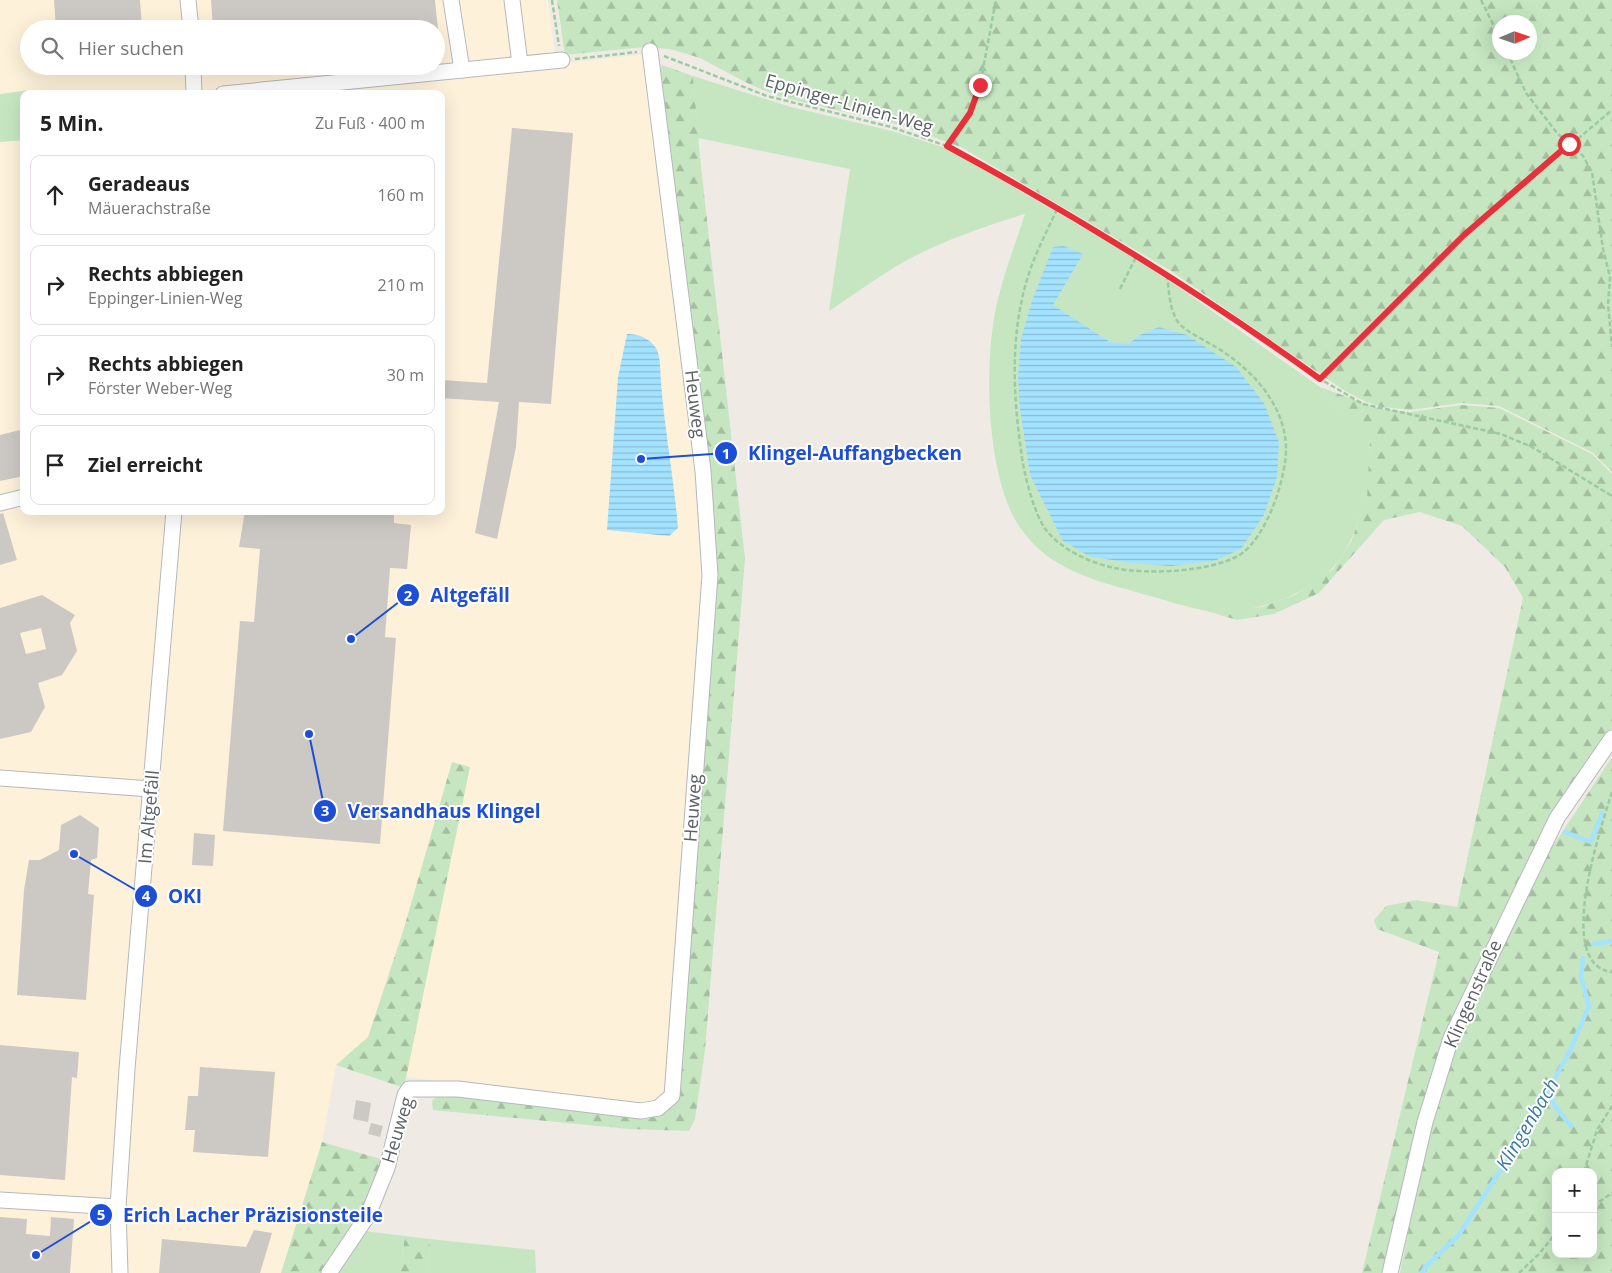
<!DOCTYPE html>
<html lang="de">
<head>
<meta charset="utf-8">
<style>
	body { margin:0; font-family:"Open Sans",sans-serif; background:#f6f6f6; color:#222 }
	.controls { position:absolute; right:15px; bottom:15px; display:grid; overflow:hidden; border-radius:10px; box-shadow:0 5px 20px #0002 }
	.controls button { width:45px; height:45px; display:grid; place-items:center; padding:0; border:0; border-bottom:1px solid #e0e0e0; background:#fff; color:#222; font:25px sans-serif }
	.compass { position:absolute; left:1492px; top:15px; width:45px; height:45px; border-radius:50%; background:#fff; box-shadow:0 5px 20px #0002; rotate:88deg }
	.stop { position:absolute; width:15px; height:15px; margin:-11px; border:4px solid #e8303a; border-radius:50%; background:#fff }
	.stop.end { background:#e8303a; border-color:#fff; box-shadow:0 1px 5px #0008 }
	.list { margin:0; padding:0; list-style:none }
	h2 { display:flex; justify-content:space-between; align-items:center; height:65px; margin:0; padding:0 20px; font-size:21px }
	h2 small { font-size:16px; font-weight:400; color:#767676 }
	.list li { display:grid; grid-template-columns:32px 1fr auto; gap:15px; align-items:center; box-sizing:border-box; height:80px; margin:0 10px 10px; padding:0 10px; border:1px solid #e0e0e0; border-radius:10px }
	.list b { display:block; font-size:19px; white-space:nowrap }
	.list p { margin:0; font-size:16px; white-space:nowrap; color:#767676 }
	.list em { font-size:16px; font-style:normal; color:#767676 }
	.icon { flex:none; width:28px; height:28px; fill:none; stroke:currentColor; stroke-width:2; stroke-linecap:round; stroke-linejoin:round }
	.map { position:relative; flex:none; width:1612px; height:1273px; overflow:hidden }
	.search { position:absolute; background:#fff; box-shadow:0 5px 20px #0002; left:20px; top:20px; width:425px; height:55px; display:flex; align-items:center; gap:12px; box-sizing:border-box; padding:0 18px; border-radius:28px; color:#767676; font-size:19px }
	.panel { position:absolute; background:#fff; box-shadow:0 5px 20px #0002; left:20px; top:90px; width:425px; height:425px; border-radius:10px }
	.map>svg:first-child { display:block }
	.commercial { fill:#fef1da; fill-rule:evenodd }
	.grass { fill:#c6e6c1 }
	.forest { fill:url(#forest-firs); fill-rule:evenodd }
	.water { fill:url(#water-rules) }
	.lines { fill:none; stroke-linecap:round; stroke-linejoin:round }
	.stream { stroke:#a4e3ff; stroke-width:4.5 }
	.building { fill:#ccc8c3; fill-rule:evenodd }
	.minor-casing { stroke:#b5b8bb; stroke-width:17 }
	.path { stroke:#9bcaa3; stroke-width:2.5; stroke-dasharray:5 2.5; stroke-linecap:butt }
	.minor { stroke:#fff; stroke-width:15 }
	.route { stroke:#e8303a; stroke-width:6 }
	.labels { text-anchor:middle; stroke-width:4; stroke-linejoin:round; paint-order:stroke }
	.street-label { font-size:18px; fill:#5c6165; stroke:#fff }
	.water-label { font-size:19px; font-style:italic; fill:#3b799f; stroke:#fff }
	.leader { fill:none; stroke:#1d4ed8; stroke-width:2 }
	.callout-dot { fill:#1d4ed8; stroke:#fff; stroke-width:2 }
	.mark-label { font-size:15px; text-anchor:middle; font-weight:bold; fill:#fff }
	.callout-label { font-size:19px; text-anchor:middle; font-weight:bold; fill:#1d4ed8; stroke:#fff; stroke-width:4; stroke-linejoin:round; paint-order:stroke }
</style>
</head>
<body>
<div class="map">
<svg width="1612" height="1273" viewBox="0 0 1612 1273">
	<defs>
		<pattern id="forest-firs" width="22" height="20" patternUnits="userSpaceOnUse" patternTransform="scale(1.25)"><rect width="22" height="20" fill="#c6e6c1"/><path d="M5 1l3.5 6h-7zM16 11l3.5 6h-7z" fill="#a4bea0"/></pattern>
		<pattern id="water-rules" width="6" height="5" patternUnits="userSpaceOnUse" patternTransform="scale(1.25)"><rect width="6" height="5" fill="#a4e3ff"/><path d="M0 2.5h6" fill="none" stroke="#89bbd2"/></pattern>
	</defs>
	<rect width="100%" height="100%" fill="#efebe4"/>
	<!-- commercial -->
	<path class="commercial" d="M0,0h548l8,64 91,-10 52,416 8,104 -38,520 -13,11 -15,2 -234,-30 -3,11 -68,-23 -14,77 -41,131h-281v-1131l24,-2v371h417v-417h-411v-3l-30,3zM29,29h407v37h-407z"/>
	<!-- grass -->
	<g class="grass">
		<path d="M693,76l98,31 101,24 54,17 186,108 42,28 146,103 50,51c-1,19 0,39 -3,57 -1,9 -6,19 -9,27 -15,44 -37,63 -80,79 -24,9 -51,13 -76,9 -21,-4 -42,-12 -63,-17 -45,-13 -89,-23 -118,-64 -36,-50 -38,-172 -23,-230 7,-29 18,-57 27,-85 -33,10 -66,21 -98,36 -35,16 -66,40 -98,61l21,-142 -152,-31z"/>
		<polygon points="30,90 30,94 24,94 24,140 0,142 0,94"/>
		<polygon points="364,1231 405,1236 400,1273 336,1273"/>
		<polygon points="430,1239 535,1250 536,1273 428,1273"/>
	</g>
	<!-- forest -->
	<g class="forest">
		<path d="M557,0h1055v472l-19,-19 -94,-47 -38,-3 -51,7 -28,-3 -16,-5 -21,-11 -174,-120 -210,-124 -62,-22 -121,-29 -27,-11 -51,-27 -30,-9 -26,-2 -79,8zM1500,22h30v30h-30z"/>
		<polygon points="662,65 693,76 700,157 745,559 705,1050 695,1119 689,1131 629,1129 433,1110 432,1101 440,1094 662,1113 680,1096 714,576 711,469 659,73"/>
		<polygon points="1320,387 1381,409 1410,412 1461,405 1499,408 1592,454 1612,474 1612,728 1555,816 1447,1036 1385,1273 1362,1273 1439,952 1377,929 1374,920 1386,906 1417,900 1457,907 1523,598 1505,567 1462,526 1420,512 1384,520 1319,593 1274,614 1237,620 1203,610 1229,611 1262,607 1297,594 1333,569 1351,542 1367,497 1370,439"/>
		<path d="M1612,757v516h-212l30,-150 23,-78 92,-187zM1556,1172h37v82h-37z"/>
		<polygon points="452,762 470,767 404,1088 336,1065 368,1037 404,928"/>
		<polygon points="322,1142 384,1160 362,1210 323,1273 281,1273"/>
		<polygon points="405,1236 430,1239 428,1273 400,1273"/>
	</g>
	<!-- water -->
	<g class="water">
		<polygon points="1064,246 1083,254 1053,305 1110,342 1128,344 1140,335 1159,327 1187,335 1236,367 1264,403 1279,442 1277,477 1264,515 1241,549 1214,561 1171,566 1129,563 1089,556 1063,541 1030,475 1020,409 1018,377 1021,339 1032,301 1053,247"/>
		<path d="M627,334c12,0 22,4 29,14 5,8 4,25 5,35 4,49 13,96 17,145l-9,8 -62,-6 11,-153z"/>
	</g>
	<g class="lines">
		<!-- stream -->
		<g class="stream">
			<polyline points="1565,832 1591,842 1602,813"/>
			<polyline points="1594,944 1612,941"/>
			<polyline points="1548,1091 1554,1105 1571,1126"/>
			<polyline points="1422,1273 1425,1267 1458,1236 1520,1140 1568,1055 1589,1006 1581,976 1583,958"/>
		</g>
	</g>
	<!-- building -->
	<g class="building">
		<polygon points="54,0 140,0 142,29 56,29"/>
		<polygon points="211,0 435,0 438,29 213,29"/>
		<polygon points="512,128 573,133 551,404 519,402 516,447 497,539 475,533 499,402 441,398 441,380 487,383"/>
		<polygon points="24,429 24,476 0,481 0,435"/>
		<polygon points="245,511 394,511 394,523 411,525 407,569 390,568 385,637 396,638 380,844 223,831 240,621 254,622 260,549 239,547"/>
		<polygon points="3,513 17,560 0,565 0,514"/>
		<path d="M42,595l33,20 -5,8 7,28 -15,24 -24,8 7,24 -14,25 -31,7v-131zM41,628l5,21 -20,5 -6,-21z"/>
		<polygon points="80,815 99,828 97,858 91,860 88,894 94,895 86,1000 17,995 24,890 29,860 40,860 59,850 61,825"/>
		<polygon points="194,833 215,835 213,866 192,865"/>
		<polygon points="0,1045 79,1052 77,1078 72,1077 65,1180 0,1175"/>
		<polygon points="200,1067 275,1072 268,1157 193,1152 195,1130 185,1130 188,1096 198,1096"/>
		<polygon points="356,1100 371,1103 368,1122 353,1119"/>
		<polygon points="371,1123 383,1126 380,1137 368,1134"/>
		<polygon points="0,1217 27,1219 26,1234 50,1236 51,1217 74,1219 70,1273 0,1273"/>
		<polygon points="254,1230 272,1233 260,1273 159,1273 162,1239 246,1247"/>
	</g>
	<g class="lines">
		<!-- minor casing -->
		<g class="minor-casing">
			<g id="minor">
				<polyline points="188,0 191,29"/>
				<polyline points="451,0 462,70"/>
				<polyline points="512,0 520,64"/>
				<polyline points="193,66 194,94"/>
				<polyline points="223,94 562,60"/>
				<polyline points="0,503 24,497"/>
				<polyline points="0,778 151,789"/>
				<polyline points="0,1200 118,1207"/>
				<polyline points="120,1273 118,1207 127,1069 174,511"/>
				<polyline points="329,1273 368,1215 387,1168 405,1095 409,1089 458,1089 641,1111 658,1108 672,1096 710,575 703,471 650,51"/>
				<polyline points="1390,1273 1425,1122 1451,1038 1557,818 1612,738"/>
			</g>
		</g>
		<!-- path -->
		<g class="path">
			<polyline points="552,0 559,46"/>
			<polyline points="1481,0 1500,38"/>
			<polyline points="1507,52 1526,93 1557,133 1583,156 1592,172 1603,249 1610,277 1608,304 1612,347"/>
			<polyline points="664,56 767,96 891,127 947,146 1137,255 1266,340 1320,379 1363,404 1501,434 1532,447 1612,496"/>
			<polyline points="575,59 637,52"/>
			<polyline points="947,146 970,113 980,85 996,0"/>
			<path d="M1057,209c-8,18 -17,35 -24,53 -23,60 -21,126 -12,188 2,21 13,64 25,80 16,20 44,33 69,38 32,7 98,4 126,-14 26,-18 46,-77 45,-108 -2,-43 -36,-79 -72,-100 -8,-5 -31,-16 -36,-24 -9,-13 -9,-33 -11,-48"/>
			<polyline points="1120,289 1137,255"/>
			<polyline points="1320,379 1464,235 1612,110"/>
			<path d="M1612,792c-10,33 -59,173 0,180"/>
			<polyline points="1584,1172 1597,1130 1612,1106"/>
			<polyline points="1593,1206 1612,1193"/>
			<polyline points="1519,1273 1539,1254 1556,1233"/>
		</g>
		<!-- minor -->
		<use href="#minor" class="minor"/>
	</g>
	<g class="lines">
		<!-- route -->
		<path class="route" d="M980,85l-10,28 -23,33c129,70 254,147 373,233l144,-144 105,-91"/>
	</g>
	<g class="labels">
		<!-- street labels -->
		<g class="street-label">
			<text transform="translate(849 104) rotate(16)" y="6">Eppinger-Linien-Weg</text>
			<text transform="translate(695 404) rotate(83)" y="6">Heuweg</text>
			<text transform="translate(693 808) rotate(-86)" y="6">Heuweg</text>
			<text transform="translate(149 817) rotate(-85)" y="6">Im Altgefäll</text>
			<text transform="translate(1473 994) rotate(-66)" y="6">Klingenstraße</text>
			<text transform="translate(398 1130) rotate(-73)" y="6">Heuweg</text>
		</g>
		<!-- water labels -->
		<g class="water-label">
			<text transform="translate(1527 1124) rotate(-59)" y="7">Klingenbach</text>
		</g>
	</g>
	<!-- callouts -->
	<path class="leader" d="M641 459L726 453M351 639L408 595M309 734L325 811M74 854L146 896M36 1255L101 1215"/>
	<g class="callout-dot">
		<circle cx="641" cy="459" r="5"/>
		<circle cx="351" cy="639" r="5"/>
		<circle cx="309" cy="734" r="5"/>
		<circle cx="74" cy="854" r="5"/>
		<circle cx="36" cy="1255" r="5"/>
		<circle cx="726" cy="453" r="12"/>
		<circle cx="408" cy="595" r="12"/>
		<circle cx="325" cy="811" r="12"/>
		<circle cx="146" cy="896" r="12"/>
		<circle cx="101" cy="1215" r="12"/>
	</g>
	<g class="mark-label">
		<text x="726" y="459">1</text>
		<text x="408" y="601">2</text>
		<text x="325" y="816">3</text>
		<text x="146" y="901">4</text>
		<text x="101" y="1220">5</text>
	</g>
	<g class="callout-label">
		<text x="855" y="460">Klingel-Auffangbecken</text>
		<text x="470" y="602">Altgefäll</text>
		<text x="444" y="818">Versandhaus Klingel</text>
		<text x="185" y="903">OKI</text>
		<text x="253" y="1222">Erich Lacher Präzisionsteile</text>
	</g>
</svg>
<div class="controls">
<button>+</button>
<button>−</button>
</div>
<svg class="compass" viewBox="-18 -18 36 36"><path d="M0-13l5 13h-10z" fill="#e53935"/><path d="M0 13l5-13h-10z" fill="#767676"/></svg>
<div class="stop" style="left:1569px;top:144px"></div>
<div class="stop end" style="left:980px;top:85px"></div>
<div class="search"><svg class="icon" aria-label="search" viewBox="0 0 24 24"><circle cx="10" cy="10" r="6"/><path d="M15 15l6 6"/></svg>Hier suchen</div>
<section class="panel">
<h2>5 Min.<small>Zu Fuß · 400 m</small></h2>
<ul class="list">
<li><svg class="icon" aria-label="ahead" viewBox="0 0 24 24"><path d="M12 20V5M6 11l6-6 6 6"/></svg><div><b>Geradeaus</b><p>Mäuerachstraße</p></div><em>160 m</em></li>
<li><svg class="icon" aria-label="right" viewBox="0 0 24 24"><path d="M7 20v-9h11M14 6l5 5-5 5"/></svg><div><b>Rechts abbiegen</b><p>Eppinger-Linien-Weg</p></div><em>210 m</em></li>
<li><svg class="icon" aria-label="right" viewBox="0 0 24 24"><path d="M7 20v-9h11M14 6l5 5-5 5"/></svg><div><b>Rechts abbiegen</b><p>Förster Weber-Weg</p></div><em>30 m</em></li>
<li><svg class="icon" aria-label="arrive" viewBox="0 0 24 24"><path d="M6 21V4h12l-3 4 3 4H6"/></svg><div><b>Ziel erreicht</b></div></li>
</ul>
</section>
</div>
</body>
</html>
